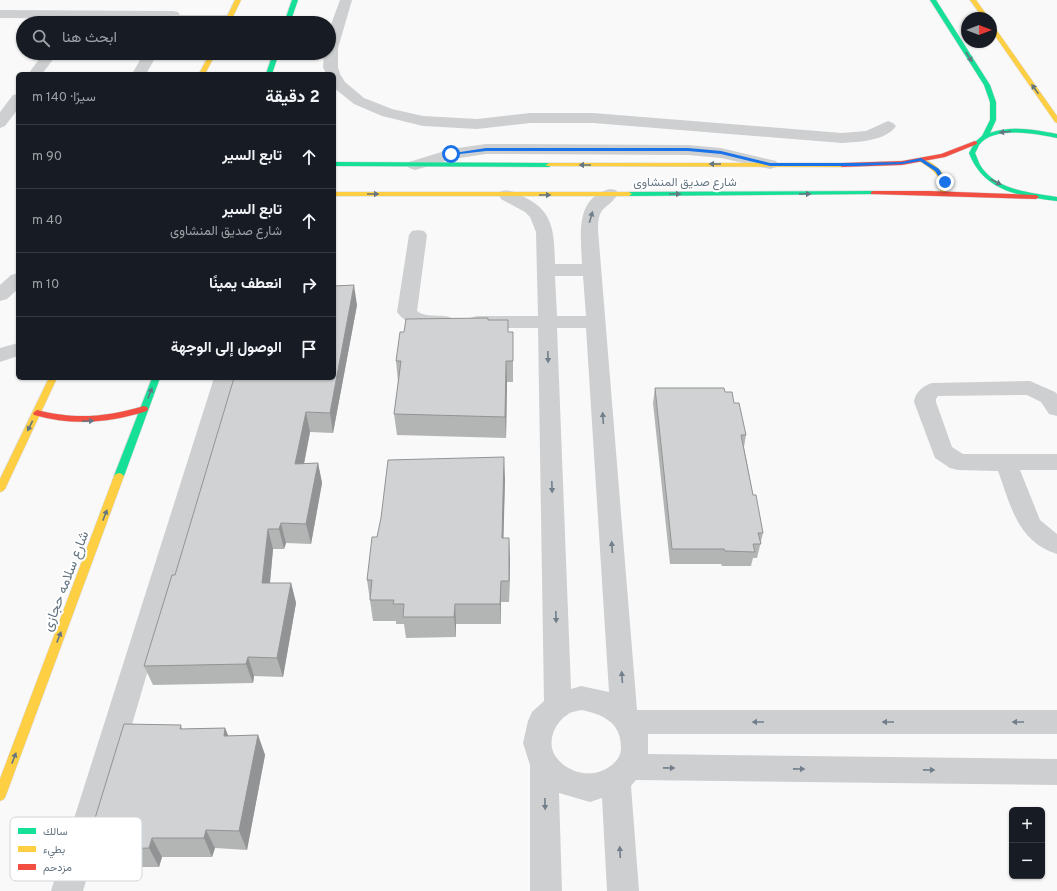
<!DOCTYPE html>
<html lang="ar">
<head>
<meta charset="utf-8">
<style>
	body { margin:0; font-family:Overpass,Vazirmatn,sans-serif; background:#20242c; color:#f1f3f6; direction:rtl }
	.controls { position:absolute; right:12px; bottom:12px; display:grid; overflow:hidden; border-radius:6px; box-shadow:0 1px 3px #0004 }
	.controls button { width:36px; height:36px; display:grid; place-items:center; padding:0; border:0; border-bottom:1px solid #363941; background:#171b24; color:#f1f3f6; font:20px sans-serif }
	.compass { position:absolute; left:961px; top:12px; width:36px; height:36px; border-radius:50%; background:#171b24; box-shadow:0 1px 3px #0004; rotate:90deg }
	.stop { position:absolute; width:12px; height:12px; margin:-9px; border:3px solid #1a73e8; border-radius:50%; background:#fff }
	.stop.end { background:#1a73e8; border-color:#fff; box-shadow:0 1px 4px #0008 }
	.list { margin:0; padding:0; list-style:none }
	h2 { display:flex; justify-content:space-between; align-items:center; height:52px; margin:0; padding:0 16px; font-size:17px }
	h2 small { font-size:13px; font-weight:400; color:#9ea1a6 }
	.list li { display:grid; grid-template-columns:26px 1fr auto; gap:12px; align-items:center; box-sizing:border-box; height:64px; padding:0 16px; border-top:1px solid #363941 }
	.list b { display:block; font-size:15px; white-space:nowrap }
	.list p { margin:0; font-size:13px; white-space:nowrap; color:#9ea1a6 }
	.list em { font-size:13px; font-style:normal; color:#9ea1a6 }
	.icon { flex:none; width:22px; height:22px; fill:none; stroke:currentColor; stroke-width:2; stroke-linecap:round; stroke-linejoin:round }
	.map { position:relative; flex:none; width:1057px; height:891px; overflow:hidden; direction:ltr }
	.search { position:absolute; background:#171b24; box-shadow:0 1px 3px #0004; left:16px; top:16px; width:320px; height:44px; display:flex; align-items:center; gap:10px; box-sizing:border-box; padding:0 14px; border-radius:22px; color:#9ea1a6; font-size:15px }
	.panel { position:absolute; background:#171b24; box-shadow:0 1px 3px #0004; left:16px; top:72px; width:320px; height:308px; border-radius:6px; direction:rtl }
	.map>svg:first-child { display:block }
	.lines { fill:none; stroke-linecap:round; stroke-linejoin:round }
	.fast-casing { stroke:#d5d6d7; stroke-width:1 }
	.slow-casing { stroke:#d5d6d7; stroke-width:1 }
	.jam-casing { stroke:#d5d6d7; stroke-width:1 }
	.street { fill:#cecfd0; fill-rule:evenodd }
	.fast { fill:#16e098; fill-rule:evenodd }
	.slow { fill:#ffcf43; fill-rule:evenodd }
	.jam { fill:#f24e42; fill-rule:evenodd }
	.wall { fill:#b3b5b5 }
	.shaded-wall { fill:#929394 }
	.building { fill:#d0d2d3; stroke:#929394 }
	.oneway { fill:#657683 }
	.oneway2 { fill:#707f8b }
	.route { fill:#1a73e8 }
	.labels { text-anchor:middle; stroke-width:4; stroke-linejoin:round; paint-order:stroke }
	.far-street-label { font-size:12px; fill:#657683; stroke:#fff }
	.street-label { font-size:14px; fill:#657683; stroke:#fff }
	.key { fill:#fff; stroke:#d1d6da; stroke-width:1 }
	.key-label { font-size:11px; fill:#657683 }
</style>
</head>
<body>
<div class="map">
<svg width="1057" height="891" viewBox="0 0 1057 891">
	<rect width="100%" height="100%" fill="#f9f9f9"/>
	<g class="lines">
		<!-- fast casing -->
		<g class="fast-casing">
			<g id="fast">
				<polygon points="292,0 298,0 290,23 284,23"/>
				<path d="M930,0h6l54,85 6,17v18l-6,13c21,-8 46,-3 67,1v4c-20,-4 -63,-13 -78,7 -1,2 -2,5 -4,8 2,4 3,8 5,12 15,25 51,28 77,32v4c-37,-5 -73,-9 -88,-48l6,-11 7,-6 8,-16v-18l-6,-17z"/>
				<polygon points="273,53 279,53 272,74 266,74"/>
				<polygon points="334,162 549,163 552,165 549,167 334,166"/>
				<polygon points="873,191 875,192 875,194 629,196 626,194 629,192"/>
				<polygon points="152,378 160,378 124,476 122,478 116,478 114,476"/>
			</g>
		</g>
		<!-- slow casing -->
		<g class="slow-casing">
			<g id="slow">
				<polygon points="235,0 241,0 230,23 224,23"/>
				<polygon points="970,0 976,0 989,18 983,18"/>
				<polygon points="991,24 993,25 1057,116 1057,123 1055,122 991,30"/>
				<polygon points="210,53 216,53 205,74 199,74"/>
				<path d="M921,158c15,5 32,20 24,36l-2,1 -3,-2c3,-17 -8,-24 -21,-32l-1,-1z"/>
				<polygon points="549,163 842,163 845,165 842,167 547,166 546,165"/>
				<polygon points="334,192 629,192 632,194 629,196 334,196"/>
				<polygon points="49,378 57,378 5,489 3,491 0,492 0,479"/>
				<polygon points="119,473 122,474 124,476 6,795 4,799 0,801 0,779 114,476 116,474"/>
			</g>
		</g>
		<!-- jam casing -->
		<g class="jam-casing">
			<g id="jam">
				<polygon points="975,141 977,142 977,144 945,157 902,165 842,167 839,165 842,163 902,161 941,154"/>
				<polygon points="873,191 929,191 1036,195 1039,197 1036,199 871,194 871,192"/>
				<path d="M144,406l3,1 1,2 -1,2c-38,12 -74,15 -113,4l-1,-2 4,-3c39,10 69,7 107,-4z"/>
			</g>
		</g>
		<!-- street -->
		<g class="street">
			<path d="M340,0h12l-14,48v19l2,7 5,8 19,16 28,11 31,7 54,3 53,-6h63l249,20 24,-2 22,-10 5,2 3,3c-10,15 -38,16 -54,17l-249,-20h-63l-53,6 -54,-3 -41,-10 -28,-12 -20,-16v-14h-8l-3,-7 1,-14h5v-23z"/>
			<polygon points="0,10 173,11 178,12 180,15 229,15 234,16 236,19 234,22 229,23 171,23 166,22 164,19 0,18"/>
			<polygon points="44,53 58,53 42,74 28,74"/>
			<polygon points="144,53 158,53 146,74 132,74"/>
			<polygon points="18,94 18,109 5,126 0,128 0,112 13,95"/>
			<polygon points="486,144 688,145 721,148 776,161 778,164 776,167 770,169 721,158 688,155 486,154 453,159 415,170 409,168 407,165 409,162 451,149"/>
			<path d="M610,189l6,1 2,4c-11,17 -20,10 -20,36l39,480h420v24h-409v20l409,5v26l-421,-5 -5,6 8,105h-32l-5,-93 -12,4 -31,-9 3,98h-32v-126l-7,-22 5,-22 4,-9 12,-11 -6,-373h-61l-7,-2 -3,-4 3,-4 7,-2h61l-2,-84 -6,-15 -5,-5 -24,-13 -2,-4 2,-4c9,-2 15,2 23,6 31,14 30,38 31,67h27c-1,-28 -8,-66 28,-75zM555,276h28l3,40h-29zM557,328h29l23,364 -28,-6 -10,3zM581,710c21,4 40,12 40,37 0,7 -2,11 -7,16 -16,16 -44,13 -58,-6 -10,-13 -2,-34 11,-42 3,-3 10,-4 14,-5z"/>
			<path d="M418,230l6,1 3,4 -10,76c9,7 22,3 33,6l3,4 -3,4c-18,5 -41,4 -53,-13l12,-77 3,-4z"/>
			<polygon points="18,273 18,289 7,299 0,301 0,285 11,275"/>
			<polygon points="18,343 18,356 0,362 0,348"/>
			<polygon points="214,378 234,378 83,891 51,891"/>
			<path d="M1030,381l25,11 2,2v22l-8,-2 -8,-12 -14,-7 -89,1 -2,3v3l16,45 11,7h94v16h-37l20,50 17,14v20c-40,-13 -46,-48 -59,-83l-40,-1 -8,-2 -15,-10 -21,-56c1,-10 9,-16 18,-19z"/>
		</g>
		<!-- fast -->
		<use href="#fast" class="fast"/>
		<!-- slow -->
		<use href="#slow" class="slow"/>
		<!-- jam -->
		<use href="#jam" class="jam"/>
	</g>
	<!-- wall -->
	<g class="wall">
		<polygon points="357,305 333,433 310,432 304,464 318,463 322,483 311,544 286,543 284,549 273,549 270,583 291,583 296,603 283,677 254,676 253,683 153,685 144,666 175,575"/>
		<polygon points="488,320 508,332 513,353 513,382 507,382 506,438 397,435 394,414 398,382 396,361 404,332"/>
		<polygon points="655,388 725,392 734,403 746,435 744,447 753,495 763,533 757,558 753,558 751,566 722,566 721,564 670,564 653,403"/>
		<polygon points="505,478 503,538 510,559 509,602 501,602 501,624 456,624 456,637 406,638 404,624 396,624 396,621 373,621 367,580 377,537"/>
		<polygon points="181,725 182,729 225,728 228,736 258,735 265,755 247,850 215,848 212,857 162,857 159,867 132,867 127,858 100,859 88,841"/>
	</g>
	<!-- shaded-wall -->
	<g class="shaded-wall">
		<polygon points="354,285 357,305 333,433 330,413"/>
		<polygon points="506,361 507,382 506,438 505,417"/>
		<polygon points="306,412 310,432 300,484 295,464"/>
		<polygon points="504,457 505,478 503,559 502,538"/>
		<polygon points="318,463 322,483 311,544 306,524"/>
		<polygon points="281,523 286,543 284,549 279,529"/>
		<polygon points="268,529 273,549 268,603 262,583"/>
		<polygon points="509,538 510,559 509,602"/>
		<polygon points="501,581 501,624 500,604"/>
		<polygon points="291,583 296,603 283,677 277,658"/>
		<polygon points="455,604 456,624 456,637 454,617"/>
		<polygon points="248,657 254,676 253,683 246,664"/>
		<polygon points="225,728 233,747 224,736"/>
		<polygon points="258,735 265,755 247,850 239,831"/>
		<polygon points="206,830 215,848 212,857 204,838"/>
		<polygon points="152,838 162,857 159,867 149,848"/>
	</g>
	<!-- building -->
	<g class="building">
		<polygon points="354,285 330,413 306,412 295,464 318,463 306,524 281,523 279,529 268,529 262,583 291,583 277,658 248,657 246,664 144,666 172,575 175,575 234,378 334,378 334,286"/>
		<polygon points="488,318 488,320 508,320 508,332 513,332 513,361 506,361 505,417 394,414 401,361 396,361 400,332 404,332 406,319"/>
		<polygon points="655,388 724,388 725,392 732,392 734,403 739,403 746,435 741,435 753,495 756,495 763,533 758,533 761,544 753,544 755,552 725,551 724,549 672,549"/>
		<polygon points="504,457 502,538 509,538 509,581 501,581 500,604 455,604 454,617 403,617 404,604 393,604 394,600 370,600 372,580 367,580 372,537 377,537 381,518 388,460"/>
		<polygon points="124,724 181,725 180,729 225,728 224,736 258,735 239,831 206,830 204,838 152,838 149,848 121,849 124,840 88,841"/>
	</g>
	<!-- one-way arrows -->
	<defs><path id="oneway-solid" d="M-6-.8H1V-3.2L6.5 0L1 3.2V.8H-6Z"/></defs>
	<g class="oneway">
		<use href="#oneway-solid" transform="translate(969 57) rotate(58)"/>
		<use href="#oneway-solid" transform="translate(1035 89) rotate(-125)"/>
		<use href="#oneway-solid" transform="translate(1005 132) rotate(173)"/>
		<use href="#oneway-solid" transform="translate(715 164) rotate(180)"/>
		<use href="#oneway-solid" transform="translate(585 165) rotate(180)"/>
		<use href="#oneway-solid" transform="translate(996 182) rotate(27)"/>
		<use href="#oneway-solid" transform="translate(373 194)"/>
		<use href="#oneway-solid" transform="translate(675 194)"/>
		<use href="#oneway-solid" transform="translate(805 194)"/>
		<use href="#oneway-solid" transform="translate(545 195)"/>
		<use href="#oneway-solid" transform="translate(150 393) rotate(-69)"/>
		<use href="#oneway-solid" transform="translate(88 421) rotate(-3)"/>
		<use href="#oneway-solid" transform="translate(30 426) rotate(116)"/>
		<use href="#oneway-solid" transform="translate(105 515) rotate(-69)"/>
		<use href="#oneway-solid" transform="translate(59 637) rotate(-69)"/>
		<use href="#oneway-solid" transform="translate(14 758) rotate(-69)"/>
	</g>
	<g class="oneway2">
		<use href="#oneway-solid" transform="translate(591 217) rotate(-74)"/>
		<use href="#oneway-solid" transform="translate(548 357) rotate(88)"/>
		<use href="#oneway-solid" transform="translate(603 418) rotate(-94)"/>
		<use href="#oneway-solid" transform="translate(552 487) rotate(88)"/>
		<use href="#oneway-solid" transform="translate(612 547) rotate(-94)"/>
		<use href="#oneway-solid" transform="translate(556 617) rotate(88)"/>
		<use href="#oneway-solid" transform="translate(622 677) rotate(-94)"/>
		<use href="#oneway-solid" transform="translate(758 722) rotate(-180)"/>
		<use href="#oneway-solid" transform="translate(888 722) rotate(-180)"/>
		<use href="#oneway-solid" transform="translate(1018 722) rotate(-180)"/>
		<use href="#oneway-solid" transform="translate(669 768) rotate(1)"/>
		<use href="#oneway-solid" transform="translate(799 769) rotate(1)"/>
		<use href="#oneway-solid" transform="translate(929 770) rotate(1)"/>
		<use href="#oneway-solid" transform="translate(545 804) rotate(89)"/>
		<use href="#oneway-solid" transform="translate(620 852) rotate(-93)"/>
	</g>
	<!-- route -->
	<polygon class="route" points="486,148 688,148 721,151 770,163 856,163 902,162 921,158 939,169 947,182 943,183 935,171 920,161 902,164 856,166 770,166 721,154 688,151 486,151 451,155 448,154"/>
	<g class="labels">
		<!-- far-street labels -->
		<g class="far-street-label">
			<text x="685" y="186">شارع صديق المنشاوى</text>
		</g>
		<!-- street labels -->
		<g class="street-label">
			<text transform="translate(65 581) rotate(-69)" y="5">شارع سلامه حجازى</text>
		</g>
	</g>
	<!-- legend -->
	<rect x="10" y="817" width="132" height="64" rx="6" class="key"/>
	<rect x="18" y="828" width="18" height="6" fill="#16e098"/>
	<rect x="18" y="846" width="18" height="6" fill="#ffcf43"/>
	<rect x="18" y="864" width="18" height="6" fill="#f24e42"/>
	<g class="key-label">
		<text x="43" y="835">سالك</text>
		<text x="43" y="853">بطيء</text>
		<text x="43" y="871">مزدحم</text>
	</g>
</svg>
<div class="controls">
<button>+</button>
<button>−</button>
</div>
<svg class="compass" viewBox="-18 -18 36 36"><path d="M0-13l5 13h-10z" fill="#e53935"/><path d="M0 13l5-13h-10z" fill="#9ea1a6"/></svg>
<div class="stop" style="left:451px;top:154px"></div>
<div class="stop end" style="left:945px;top:182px"></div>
<div class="search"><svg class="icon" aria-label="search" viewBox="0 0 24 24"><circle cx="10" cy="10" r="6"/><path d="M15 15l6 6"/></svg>ابحث هنا</div>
<section class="panel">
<h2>2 دقيقة<small>سيرًا · 140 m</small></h2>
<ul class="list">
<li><svg class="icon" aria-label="ahead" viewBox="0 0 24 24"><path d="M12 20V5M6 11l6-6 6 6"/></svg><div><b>تابع السير</b></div><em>90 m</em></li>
<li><svg class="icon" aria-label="ahead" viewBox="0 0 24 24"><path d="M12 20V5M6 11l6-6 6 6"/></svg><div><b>تابع السير</b><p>شارع صديق المنشاوى</p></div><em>40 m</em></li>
<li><svg class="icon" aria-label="right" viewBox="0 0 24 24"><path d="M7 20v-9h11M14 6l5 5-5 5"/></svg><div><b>انعطف يمينًا</b></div><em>10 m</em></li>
<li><svg class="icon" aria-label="arrive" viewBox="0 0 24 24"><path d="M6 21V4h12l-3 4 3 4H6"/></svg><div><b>الوصول إلى الوجهة</b></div></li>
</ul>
</section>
</div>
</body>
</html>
